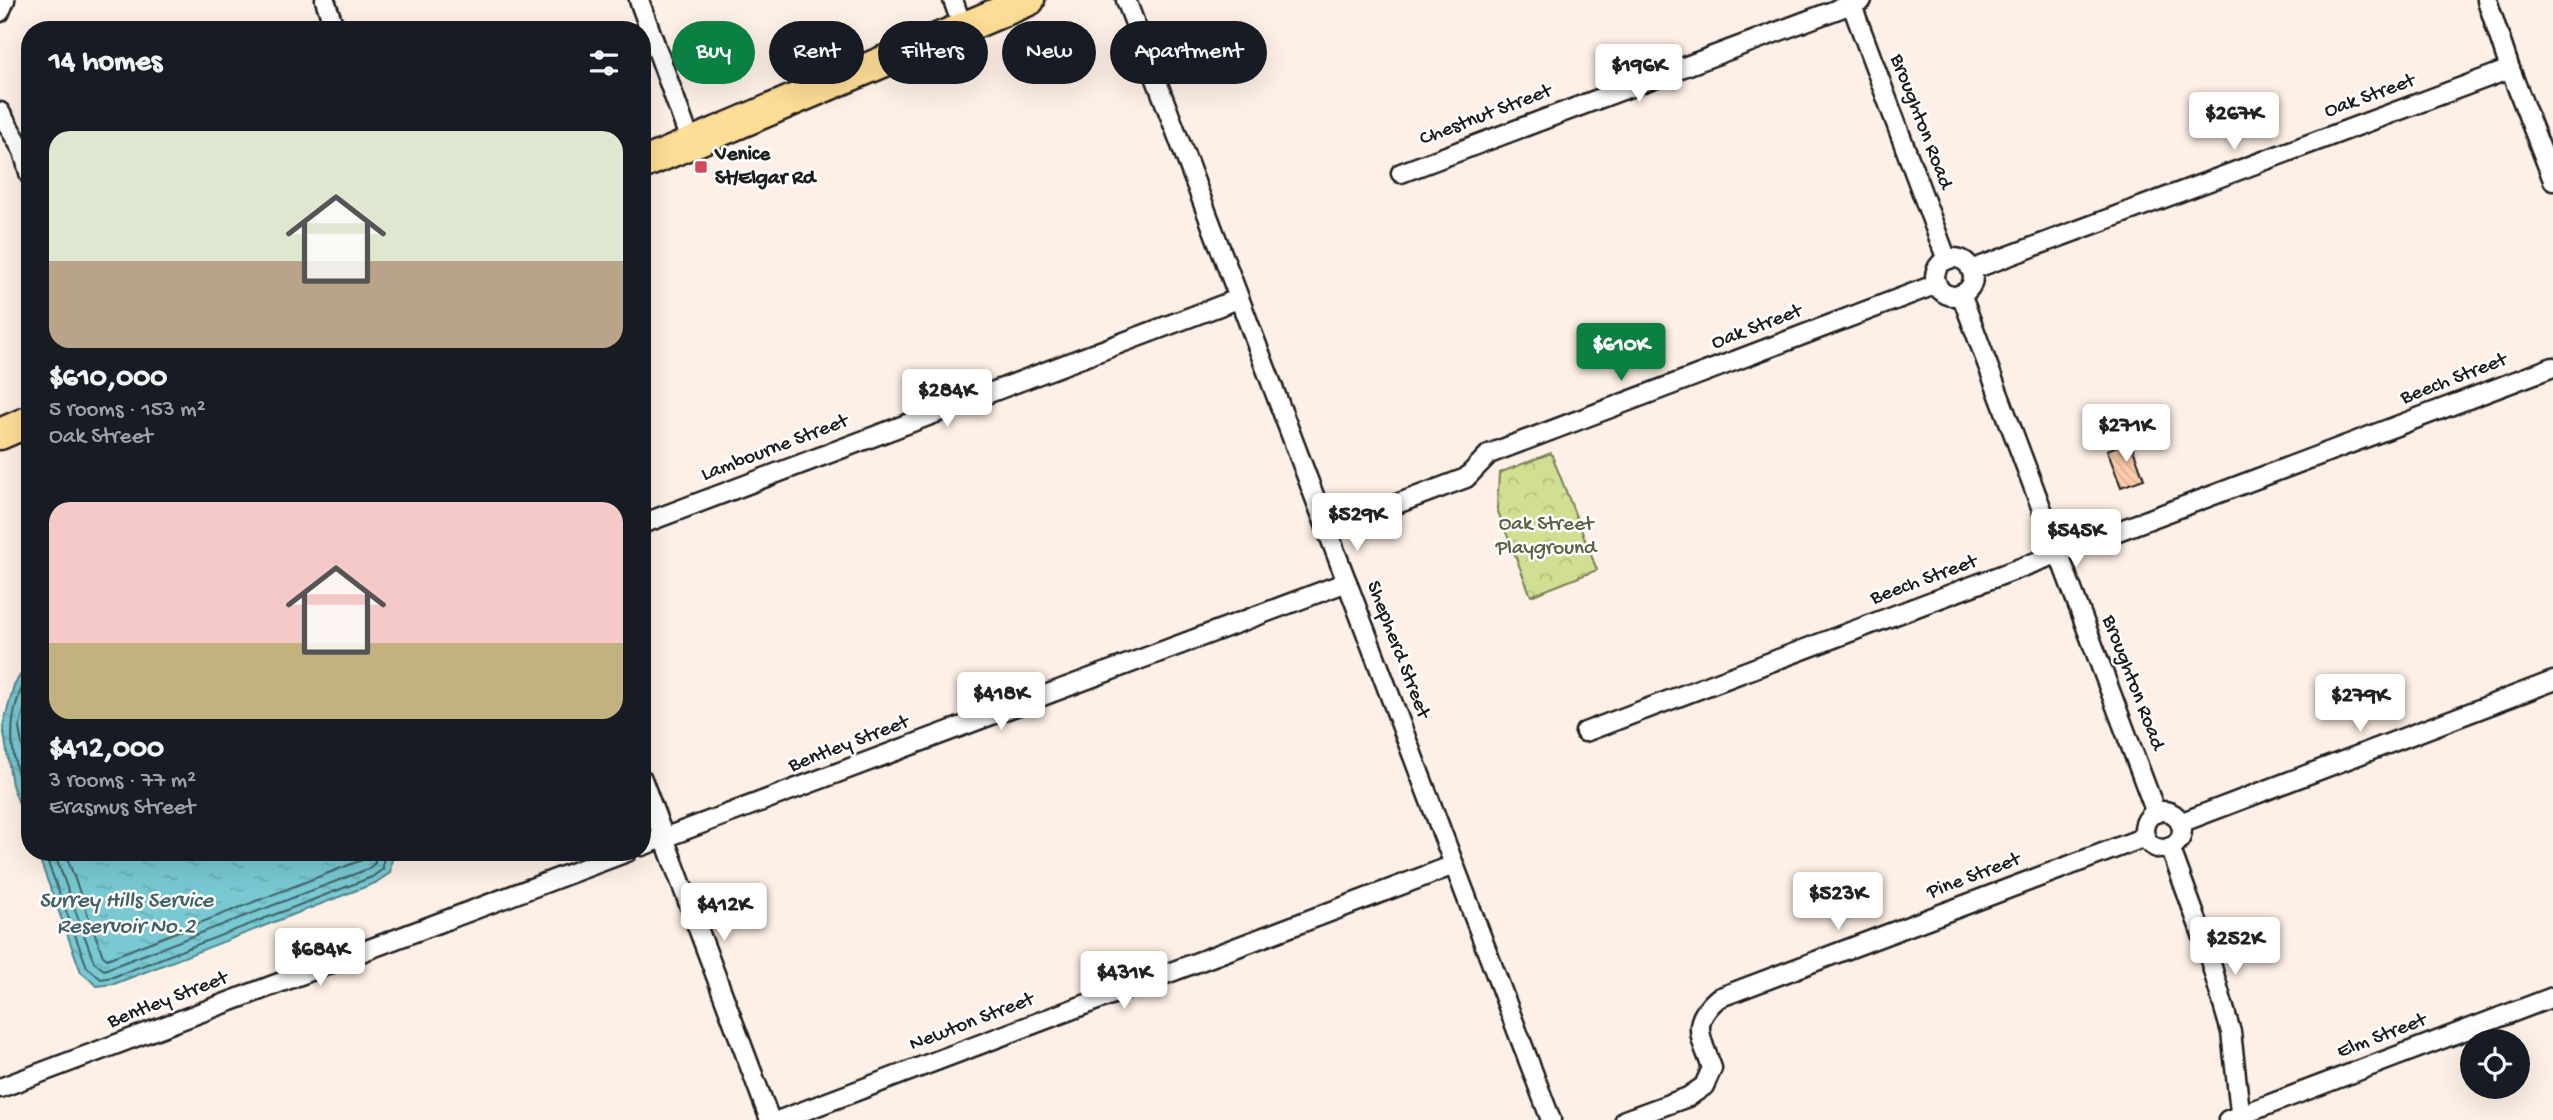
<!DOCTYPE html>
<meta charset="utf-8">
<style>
body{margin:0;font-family:"Gochi Hand",sans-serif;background:#242831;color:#f1f3f6;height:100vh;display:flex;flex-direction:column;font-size:26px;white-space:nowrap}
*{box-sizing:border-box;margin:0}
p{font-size:23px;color:#9ea1a6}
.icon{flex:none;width:38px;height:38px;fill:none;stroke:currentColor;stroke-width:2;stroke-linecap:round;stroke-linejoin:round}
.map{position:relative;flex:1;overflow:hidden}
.details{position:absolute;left:21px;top:21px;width:630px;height:840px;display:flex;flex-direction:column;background:#171b24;border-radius:28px;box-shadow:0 7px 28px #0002}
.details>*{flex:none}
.guide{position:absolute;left:672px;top:21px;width:665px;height:63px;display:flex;gap:14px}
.buttons{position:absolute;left:2460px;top:1029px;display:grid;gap:14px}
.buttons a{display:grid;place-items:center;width:70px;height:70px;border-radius:50%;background:#171b24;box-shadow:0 7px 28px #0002;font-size:35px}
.price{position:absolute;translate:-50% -60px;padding:0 16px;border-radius:7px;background:#fff;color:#222;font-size:23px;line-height:46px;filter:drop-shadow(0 2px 4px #0008)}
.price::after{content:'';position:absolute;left:50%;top:42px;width:21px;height:16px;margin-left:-10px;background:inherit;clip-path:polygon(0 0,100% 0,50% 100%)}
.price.selected{background:#0b8043;color:#fff}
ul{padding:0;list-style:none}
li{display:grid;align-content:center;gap:14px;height:371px;padding:0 28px}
li span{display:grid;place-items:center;height:217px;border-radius:21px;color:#555}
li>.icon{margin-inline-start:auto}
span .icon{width:126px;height:126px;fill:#fffc;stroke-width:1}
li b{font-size:30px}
h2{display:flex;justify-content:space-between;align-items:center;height:84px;padding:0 28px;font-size:30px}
.tag{padding:0 24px;border-radius:32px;background:#171b24;box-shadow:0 7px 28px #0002;font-size:24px;line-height:63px}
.tag.selected{background:#0b8043;color:#fff}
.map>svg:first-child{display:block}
.forest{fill:url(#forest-crowns);stroke:#767e57;stroke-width:2}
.water{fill:url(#water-ripples);stroke:#538489;stroke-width:2}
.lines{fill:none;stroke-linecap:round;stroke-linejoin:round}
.shore{stroke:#416165;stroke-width:2}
.building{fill:url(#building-back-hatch);stroke:#1c1c1c;stroke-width:2}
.street-casing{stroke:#1c1c1c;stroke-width:23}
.primary-casing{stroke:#1c1c1c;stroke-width:35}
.street{stroke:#fff;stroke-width:18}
.primary{stroke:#fedd96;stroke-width:30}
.poi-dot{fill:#d1495b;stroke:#fff;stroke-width:2.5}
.labels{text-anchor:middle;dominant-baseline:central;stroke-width:5;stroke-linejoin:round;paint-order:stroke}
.street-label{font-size:21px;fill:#1c1c1c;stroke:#fff}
.poi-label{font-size:21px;font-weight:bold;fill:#1c1c1c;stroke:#fff;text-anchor:start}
.park-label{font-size:21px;fill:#5b6045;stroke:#fff}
.water-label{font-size:23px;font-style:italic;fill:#416165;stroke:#fff}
</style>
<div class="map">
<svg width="2553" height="1120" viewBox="0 0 2553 1120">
<defs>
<pattern id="forest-crowns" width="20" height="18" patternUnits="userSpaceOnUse" patternTransform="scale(1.75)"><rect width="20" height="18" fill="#d1df92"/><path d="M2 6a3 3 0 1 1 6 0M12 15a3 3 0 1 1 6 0" fill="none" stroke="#b3bf7d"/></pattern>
<pattern id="water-ripples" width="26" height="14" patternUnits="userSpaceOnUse" patternTransform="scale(1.75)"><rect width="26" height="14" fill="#78c9d2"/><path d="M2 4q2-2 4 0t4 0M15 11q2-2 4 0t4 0" fill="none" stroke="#67acb4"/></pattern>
<pattern id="building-back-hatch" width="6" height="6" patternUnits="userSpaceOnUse" patternTransform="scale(1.75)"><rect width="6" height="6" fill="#fcccab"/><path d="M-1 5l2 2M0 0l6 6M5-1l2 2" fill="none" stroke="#d7af93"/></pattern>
</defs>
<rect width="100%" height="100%" fill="#fef0e6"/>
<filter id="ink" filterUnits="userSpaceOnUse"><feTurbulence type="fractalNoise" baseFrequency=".0143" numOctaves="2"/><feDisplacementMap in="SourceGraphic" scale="14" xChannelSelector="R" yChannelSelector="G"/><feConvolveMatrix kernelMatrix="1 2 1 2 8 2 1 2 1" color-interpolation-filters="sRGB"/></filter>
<g filter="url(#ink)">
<polygon class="forest" points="1551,453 1597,570 1531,596 1497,509 1499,473"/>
<g class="water">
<polygon points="30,660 30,833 12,785 3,726 14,685"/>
<polygon points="37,852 390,852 392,858 390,873 375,883 114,984 97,986 81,972"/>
</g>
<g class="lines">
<g class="shore">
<path d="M30,673C1,719 12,765 30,813"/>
<polyline points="30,689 19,728 30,788"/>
<polyline points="44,852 87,967 101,979 113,977 372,877 383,869 383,852"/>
<polyline points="54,852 94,962 104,970 368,869 375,863 375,852"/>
<polyline points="65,852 103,956 107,959 362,860 364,852"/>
</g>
</g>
<polygon class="building" points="2130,441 2144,479 2121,487 2107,450"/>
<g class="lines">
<g class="street-casing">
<g id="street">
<polyline points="325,0 335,30"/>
<polyline points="639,0 691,143"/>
<polyline points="953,0 963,28"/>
<polyline points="1126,0 1551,1120"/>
<polyline points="1850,0 1947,260"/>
<polyline points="2487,0 2510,69 2553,180"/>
<polyline points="0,12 5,0"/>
<polyline points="0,112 23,151 30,176"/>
<polyline points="1401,173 1862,0"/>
<circle cx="1954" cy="277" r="19"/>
<polyline points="1971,270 2510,69"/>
<polyline points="1961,294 2156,813"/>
<polyline points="642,524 1238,299"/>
<polyline points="1327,530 1466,478 1489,454 1937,284"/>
<polyline points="1585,732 2553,367"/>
<polyline points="642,779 770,1120"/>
<circle cx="2163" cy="830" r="19"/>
<polyline points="2180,823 2553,681"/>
<polyline points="642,846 1347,582"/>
<polyline points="2170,847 2205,943 2231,1032 2241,1120"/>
<polyline points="0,1088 627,852"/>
<polyline points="780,1120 1454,865"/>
<path d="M1625,1120L1688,1097L1704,1086L1712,1068C1701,1037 1689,1023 1718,998L2145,837"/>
<polyline points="2228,1120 2553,997"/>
</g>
</g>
<g class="primary-casing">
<g id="primary">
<polyline points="642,164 1029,0"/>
<polyline points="0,434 30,421"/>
</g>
</g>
<use href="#street" class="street"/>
<use href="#primary" class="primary"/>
</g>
</g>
<rect class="poi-dot" x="694" y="160" width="14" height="14" rx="3.5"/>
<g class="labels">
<g class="street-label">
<text transform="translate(2370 97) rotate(-20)">Oak Street</text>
<text transform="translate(1486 116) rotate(-21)">Chestnut Street</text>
<text transform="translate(1920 122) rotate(69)">Broughton Road</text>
<text transform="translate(1757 328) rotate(-21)">Oak Street</text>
<text transform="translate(2454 380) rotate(-21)">Beech Street</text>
<text transform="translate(775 449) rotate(-21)">Lambourne Street</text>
<text transform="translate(1924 581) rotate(-20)">Beech Street</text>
<text transform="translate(1397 650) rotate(69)">Shepherd Street</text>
<text transform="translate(2132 683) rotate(69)">Broughton Road</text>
<text transform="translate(849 745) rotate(-21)">Bentley Street</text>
<text transform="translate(1974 877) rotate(-21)">Pine Street</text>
<text transform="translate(168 1001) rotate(-21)">Bentley Street</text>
<text transform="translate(972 1023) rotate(-21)">Newton Street</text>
<text transform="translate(2382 1037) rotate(-21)">Elm Street</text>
</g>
<g class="poi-label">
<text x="715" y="155">Venice<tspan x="715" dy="24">St/Elgar Rd</tspan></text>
</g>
<g class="park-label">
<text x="1546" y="525">Oak Street<tspan x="1546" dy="24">Playground</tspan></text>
</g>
<g class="water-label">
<text x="126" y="901">Surrey Hills Service<tspan x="126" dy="26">Reservoir No.2</tspan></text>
</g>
</g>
</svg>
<div class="buttons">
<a><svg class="icon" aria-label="locate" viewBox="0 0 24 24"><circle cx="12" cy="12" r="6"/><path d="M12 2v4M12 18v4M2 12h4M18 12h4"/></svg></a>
</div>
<b class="price" style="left:1639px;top:104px">$196K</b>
<b class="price" style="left:2234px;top:152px">$267K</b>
<b class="price selected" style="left:1621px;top:383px">$610K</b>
<b class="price" style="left:947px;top:429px">$284K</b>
<b class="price" style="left:2126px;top:464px">$271K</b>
<b class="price" style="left:1357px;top:553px">$529K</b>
<b class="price" style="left:2076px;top:569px">$545K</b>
<b class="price" style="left:1001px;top:732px">$418K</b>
<b class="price" style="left:2360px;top:734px">$279K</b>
<b class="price" style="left:1838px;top:932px">$523K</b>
<b class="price" style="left:724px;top:943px">$412K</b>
<b class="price" style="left:2235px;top:977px">$252K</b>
<b class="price" style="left:320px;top:988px">$684K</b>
<b class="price" style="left:1124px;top:1011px">$431K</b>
<div class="guide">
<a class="tag selected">Buy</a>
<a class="tag">Rent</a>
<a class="tag">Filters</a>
<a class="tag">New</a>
<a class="tag">Apartment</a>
</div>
<section class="details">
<h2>14 homes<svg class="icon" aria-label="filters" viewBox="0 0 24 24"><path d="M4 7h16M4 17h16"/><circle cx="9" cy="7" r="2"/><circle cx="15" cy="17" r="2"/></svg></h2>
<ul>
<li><span style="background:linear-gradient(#dfe7d0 60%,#b9a48a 0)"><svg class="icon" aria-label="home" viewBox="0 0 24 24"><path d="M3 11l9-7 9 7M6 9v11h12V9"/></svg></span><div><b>$610,000</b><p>5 rooms · 153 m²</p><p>Oak Street</p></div></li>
<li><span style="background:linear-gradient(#f6c9c9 65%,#c2b280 0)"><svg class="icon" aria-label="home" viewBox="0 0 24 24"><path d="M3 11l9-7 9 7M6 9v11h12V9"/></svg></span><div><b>$412,000</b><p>3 rooms · 77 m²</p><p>Erasmus Street</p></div></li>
</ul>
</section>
</div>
